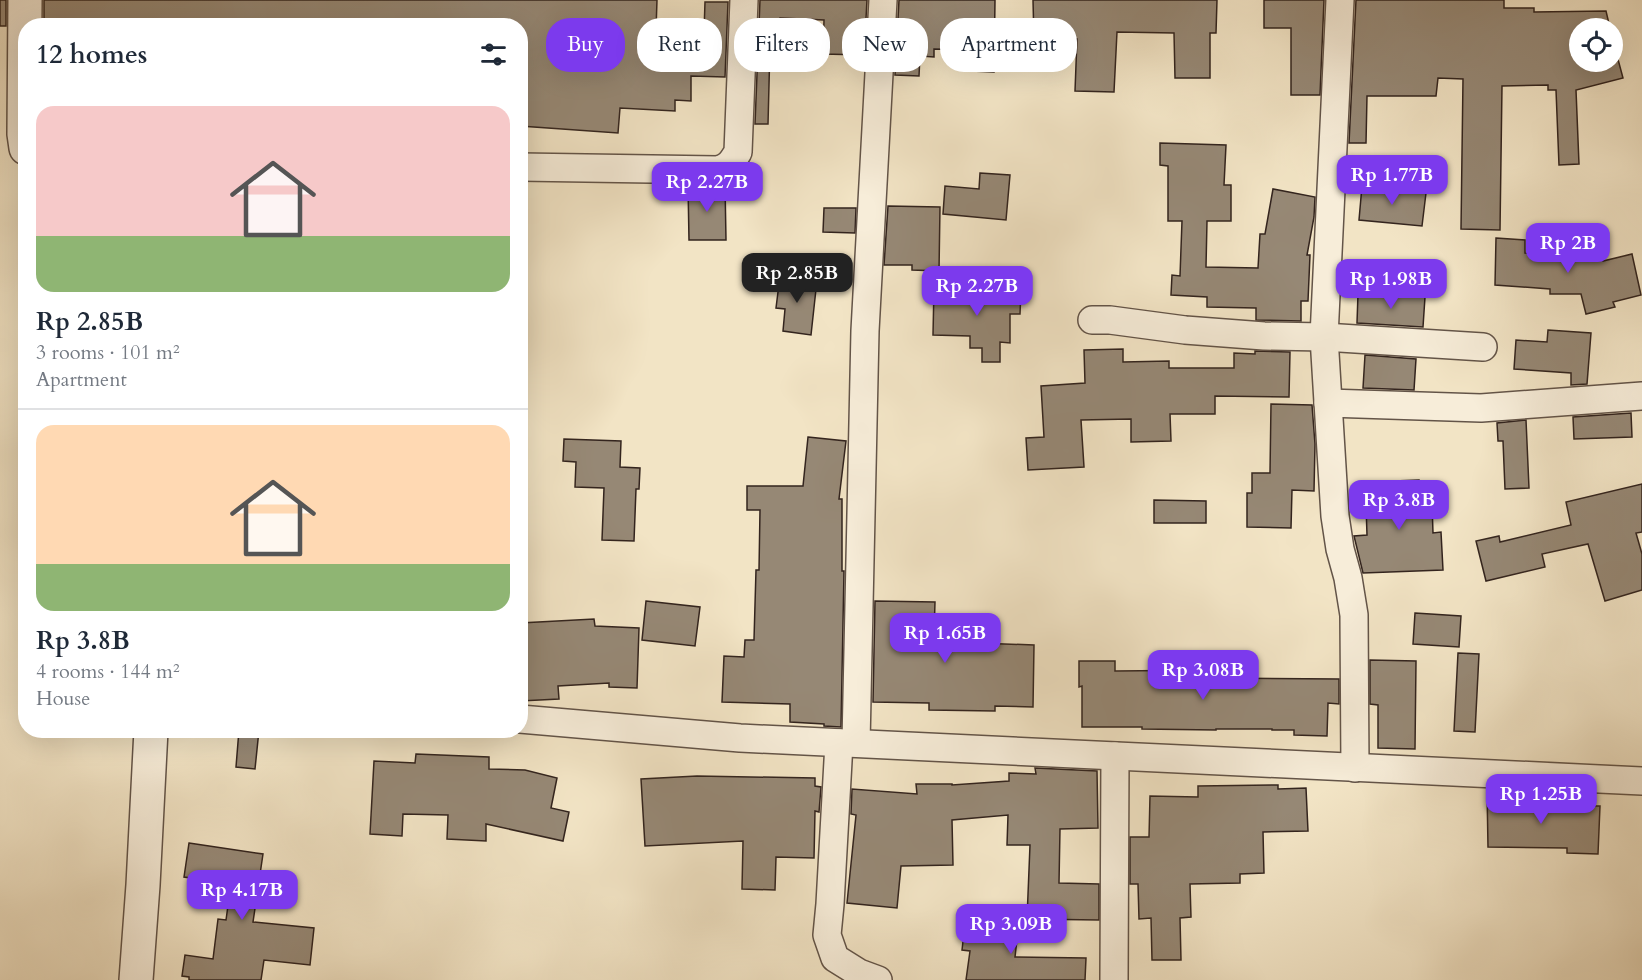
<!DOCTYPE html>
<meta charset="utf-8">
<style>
body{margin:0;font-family:Cardo,serif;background:#f2f2f3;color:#1f2937;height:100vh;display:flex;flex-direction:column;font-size:22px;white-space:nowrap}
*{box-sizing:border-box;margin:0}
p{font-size:20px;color:#747a83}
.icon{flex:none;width:33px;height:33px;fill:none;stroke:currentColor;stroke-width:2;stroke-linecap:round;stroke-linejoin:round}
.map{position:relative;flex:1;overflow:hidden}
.details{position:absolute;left:18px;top:18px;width:510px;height:720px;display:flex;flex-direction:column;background:#fff;border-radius:24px;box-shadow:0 6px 24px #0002}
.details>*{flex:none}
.guide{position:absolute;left:546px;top:18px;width:570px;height:54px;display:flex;gap:12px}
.fabs{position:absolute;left:1569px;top:18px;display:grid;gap:12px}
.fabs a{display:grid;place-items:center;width:54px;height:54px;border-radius:50%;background:#fff;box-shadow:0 6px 24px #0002;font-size:30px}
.price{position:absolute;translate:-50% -51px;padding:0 14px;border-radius:12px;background:#7c3aed;color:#fff;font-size:20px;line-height:39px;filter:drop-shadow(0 2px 3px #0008)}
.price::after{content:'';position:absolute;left:50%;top:36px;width:18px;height:14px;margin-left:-9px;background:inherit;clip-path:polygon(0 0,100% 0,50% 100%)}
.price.selected{background:#222;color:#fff}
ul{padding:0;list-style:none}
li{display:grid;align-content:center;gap:12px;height:318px;padding:0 18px}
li+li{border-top:2px solid #e0e1e3}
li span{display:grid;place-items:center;height:186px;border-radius:18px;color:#555}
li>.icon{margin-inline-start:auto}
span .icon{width:108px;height:108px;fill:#fffc;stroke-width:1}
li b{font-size:26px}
h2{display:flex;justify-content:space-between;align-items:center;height:72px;padding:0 18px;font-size:26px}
.pill{padding:0 21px;border-radius:24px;background:#fff;box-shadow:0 6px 24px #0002;font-size:21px;line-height:54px}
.pill.selected{background:#7c3aed;color:#fff}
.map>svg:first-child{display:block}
.building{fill:#968875;stroke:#33241e;stroke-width:1.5}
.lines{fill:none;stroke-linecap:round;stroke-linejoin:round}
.minor-casing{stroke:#635448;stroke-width:30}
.tertiary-casing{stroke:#635448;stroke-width:36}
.minor{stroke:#f7edd9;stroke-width:27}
.tertiary{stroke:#f7edd9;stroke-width:33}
</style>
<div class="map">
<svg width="1642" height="980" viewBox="0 0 1642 980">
<rect width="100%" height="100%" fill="#f2e4c5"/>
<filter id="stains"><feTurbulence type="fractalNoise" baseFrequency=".00333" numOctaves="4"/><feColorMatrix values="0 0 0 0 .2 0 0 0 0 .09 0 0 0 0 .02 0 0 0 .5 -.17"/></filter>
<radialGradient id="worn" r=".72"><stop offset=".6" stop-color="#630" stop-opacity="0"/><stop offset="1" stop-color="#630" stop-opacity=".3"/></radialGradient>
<g class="building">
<rect x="0" y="0" width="6" height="26"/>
<polygon points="44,0 657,0 656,30 704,32 705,2 728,2 725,77 691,76 691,101 675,100 675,111 620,108 618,133 520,126 520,104 525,48 520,47 520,26 44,26"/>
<polygon points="760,0 867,0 864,55 823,54 824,20 780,18 779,46 770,46 768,124 755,124"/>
<polygon points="899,0 995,0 994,72 971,71 972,50 934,49 934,57 920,56 919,76 895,75"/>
<polygon points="1033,0 1217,0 1216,33 1210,33 1210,78 1175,78 1174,33 1117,32 1114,92 1075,91 1077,39 1034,40"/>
<polygon points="1264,0 1324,0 1320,95 1291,95 1291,28 1264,28"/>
<polygon points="1356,0 1504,0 1504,8 1534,8 1534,12 1606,11 1610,28 1580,28 1580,62 1612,62 1612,37 1623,78 1576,90 1579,164 1559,165 1556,90 1548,90 1548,85 1502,86 1500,230 1461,229 1463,79 1438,78 1436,96 1367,96 1366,143 1349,143"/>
<polygon points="1160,143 1226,145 1224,185 1231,185 1231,221 1207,221 1206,267 1258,268 1260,234 1265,234 1273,189 1315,197 1314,217 1307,255 1310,255 1308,301 1301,301 1301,321 1256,320 1256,308 1207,307 1207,297 1171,295 1172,275 1180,276 1182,221 1168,221 1168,166 1160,165"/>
<polygon points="980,173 1010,175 1006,220 943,214 945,186 979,189"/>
<polygon points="725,184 726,240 689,240 688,185 717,186"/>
<polygon points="1362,186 1426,193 1422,226 1359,220"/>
<polygon points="888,206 940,207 939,271 912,270 912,265 884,265"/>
<polygon points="824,208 856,208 855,233 823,232"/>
<polygon points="1496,238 1525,240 1525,253 1570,257 1600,249 1603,261 1632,254 1641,295 1613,302 1615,307 1586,314 1581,294 1550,294 1550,289 1495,285"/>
<polygon points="780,276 817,280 811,335 783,331 785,309 776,308"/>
<polygon points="934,288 1021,290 1020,314 1010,314 1010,343 1000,342 1000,362 982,362 982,348 970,348 970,336 933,335"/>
<polygon points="1358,294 1425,297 1423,327 1357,323"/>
<polygon points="1548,330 1591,333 1587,384 1571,385 1571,373 1514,369 1516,340 1547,342"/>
<polygon points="1123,349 1123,362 1169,361 1169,368 1234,368 1234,353 1255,354 1255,351 1290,352 1289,397 1215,396 1215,414 1170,414 1171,441 1131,442 1131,419 1081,420 1084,467 1028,470 1026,438 1044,437 1041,386 1085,383 1084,350"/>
<polygon points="1365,355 1416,359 1414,390 1363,388"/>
<polygon points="1271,404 1312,405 1315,444 1314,491 1292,490 1291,528 1247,527 1247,493 1252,493 1252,473 1270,473"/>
<polygon points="1631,413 1632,437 1574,439 1573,417"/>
<polygon points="1526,420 1529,488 1505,489 1503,441 1498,441 1497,423"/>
<polygon points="808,437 846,441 839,499 842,499 842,571 844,571 841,727 824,726 824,724 790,722 790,704 722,702 724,656 744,657 745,640 754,640 756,570 759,570 760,510 747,510 747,486 803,486"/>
<polygon points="564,439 621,441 620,467 640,468 639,489 636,489 634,541 602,540 604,488 575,487 576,462 563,461"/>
<polygon points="1419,480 1420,504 1432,503 1433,533 1441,532 1443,570 1363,573 1354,536 1367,535 1366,505 1369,505 1368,482"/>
<polygon points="1642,484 1642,532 1636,533 1642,554 1642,590 1605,601 1588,544 1542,554 1545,567 1486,581 1476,541 1499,536 1500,542 1571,525 1566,502"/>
<polygon points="1154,500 1206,501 1206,523 1154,523"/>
<polygon points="646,601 700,607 695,646 642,640"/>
<polygon points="875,601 935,602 934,635 977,636 977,643 1034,645 1033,707 995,706 995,711 929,710 929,703 873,702"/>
<polygon points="1415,613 1461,616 1459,647 1413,644"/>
<polygon points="594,619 595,626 639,628 637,688 609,687 609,683 558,686 559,699 520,701 520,623"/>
<polygon points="1458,653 1479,654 1475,732 1454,731"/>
<polygon points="1370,660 1416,661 1415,749 1378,748 1378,705 1370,704"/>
<polygon points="1079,661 1115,661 1115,671 1216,670 1216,678 1339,679 1339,704 1328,703 1327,736 1294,735 1294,730 1272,730 1272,729 1216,729 1216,730 1142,729 1142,727 1082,727 1082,686 1079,687"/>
<polygon points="239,730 259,730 255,769 236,767"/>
<polygon points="416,754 489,757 489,769 525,770 557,778 551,808 569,812 563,841 486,824 486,841 447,839 448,815 403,814 402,836 370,834 374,761 415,763"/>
<polygon points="1035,768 1097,771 1098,828 1060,829 1059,883 1099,884 1099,920 1027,919 1030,845 1007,845 1008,815 952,820 953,865 901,866 897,908 847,903 856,815 851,814 852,789 917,794 916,784 952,784 952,785 1009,781 1009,773 1036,774"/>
<polygon points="697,776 815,778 815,786 821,787 819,812 815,811 814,858 776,857 775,890 742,889 743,841 645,846 641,779"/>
<polygon points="1278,785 1278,789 1306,788 1308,831 1263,832 1264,873 1240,874 1240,883 1190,884 1191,917 1180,918 1181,960 1152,960 1151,918 1139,919 1138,884 1130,884 1130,837 1149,837 1150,796 1198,797 1198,786"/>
<polygon points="1487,789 1519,791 1519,810 1568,811 1568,806 1600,806 1598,854 1567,853 1567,848 1488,847"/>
<polygon points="189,843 263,854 253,922 314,928 310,965 264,960 261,980 189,980 189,977 182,976 185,955 213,959 218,919 226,920 231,884 184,877"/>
<polygon points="966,916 1019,922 1015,957 1086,958 1085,980 966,980 970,951 962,950"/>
</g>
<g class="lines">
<g class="minor-casing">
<g id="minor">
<polyline points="1340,0 1324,337 1335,516 1340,549 1348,578 1354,615 1355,768"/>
<path d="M520,167L717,170C728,168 732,162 738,152L744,0"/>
<polyline points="1092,320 1110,320 1185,330 1264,336 1324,337 1483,347"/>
<polyline points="1328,403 1481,408 1642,396"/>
<polyline points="520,719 740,738 1642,781"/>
<polyline points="839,743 830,904 827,935 835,958 859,973 878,980"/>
<polyline points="856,743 865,331 883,0"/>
<polyline points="1114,980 1115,756"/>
</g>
</g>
<g class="tertiary-casing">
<g id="tertiary">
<polyline points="25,0 24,134 26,148"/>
<polyline points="136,980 143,885 151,730"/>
</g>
</g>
<use href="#minor" class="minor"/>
<use href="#tertiary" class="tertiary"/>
</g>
<rect width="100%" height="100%" filter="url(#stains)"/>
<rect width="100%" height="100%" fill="url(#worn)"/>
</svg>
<div class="fabs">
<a><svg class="icon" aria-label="locate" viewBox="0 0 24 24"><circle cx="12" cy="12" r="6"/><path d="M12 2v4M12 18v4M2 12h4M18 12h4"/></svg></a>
</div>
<b class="price" style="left:1392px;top:206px">Rp 1.77B</b>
<b class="price" style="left:707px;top:213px">Rp 2.27B</b>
<b class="price" style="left:1568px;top:274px">Rp 2B</b>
<b class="price selected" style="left:797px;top:304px">Rp 2.85B</b>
<b class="price" style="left:1391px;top:310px">Rp 1.98B</b>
<b class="price" style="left:977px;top:317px">Rp 2.27B</b>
<b class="price" style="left:1399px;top:531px">Rp 3.8B</b>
<b class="price" style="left:945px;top:664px">Rp 1.65B</b>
<b class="price" style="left:1203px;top:701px">Rp 3.08B</b>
<b class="price" style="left:1541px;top:825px">Rp 1.25B</b>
<b class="price" style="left:242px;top:921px">Rp 4.17B</b>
<b class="price" style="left:1011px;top:955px">Rp 3.09B</b>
<div class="guide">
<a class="pill selected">Buy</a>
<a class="pill">Rent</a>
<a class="pill">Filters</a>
<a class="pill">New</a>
<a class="pill">Apartment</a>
</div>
<section class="details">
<h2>12 homes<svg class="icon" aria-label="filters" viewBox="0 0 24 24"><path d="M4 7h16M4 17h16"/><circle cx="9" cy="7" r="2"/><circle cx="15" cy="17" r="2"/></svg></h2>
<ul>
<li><span style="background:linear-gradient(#f6c9c9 70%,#8fb573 0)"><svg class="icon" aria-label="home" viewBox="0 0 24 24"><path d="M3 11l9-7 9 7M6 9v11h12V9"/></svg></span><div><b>Rp 2.85B</b><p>3 rooms · 101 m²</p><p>Apartment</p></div></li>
<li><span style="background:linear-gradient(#ffd9b3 75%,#8fb573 0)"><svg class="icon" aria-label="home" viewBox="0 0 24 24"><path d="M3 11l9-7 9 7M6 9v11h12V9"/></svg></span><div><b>Rp 3.8B</b><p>4 rooms · 144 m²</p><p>House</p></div></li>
</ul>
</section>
</div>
